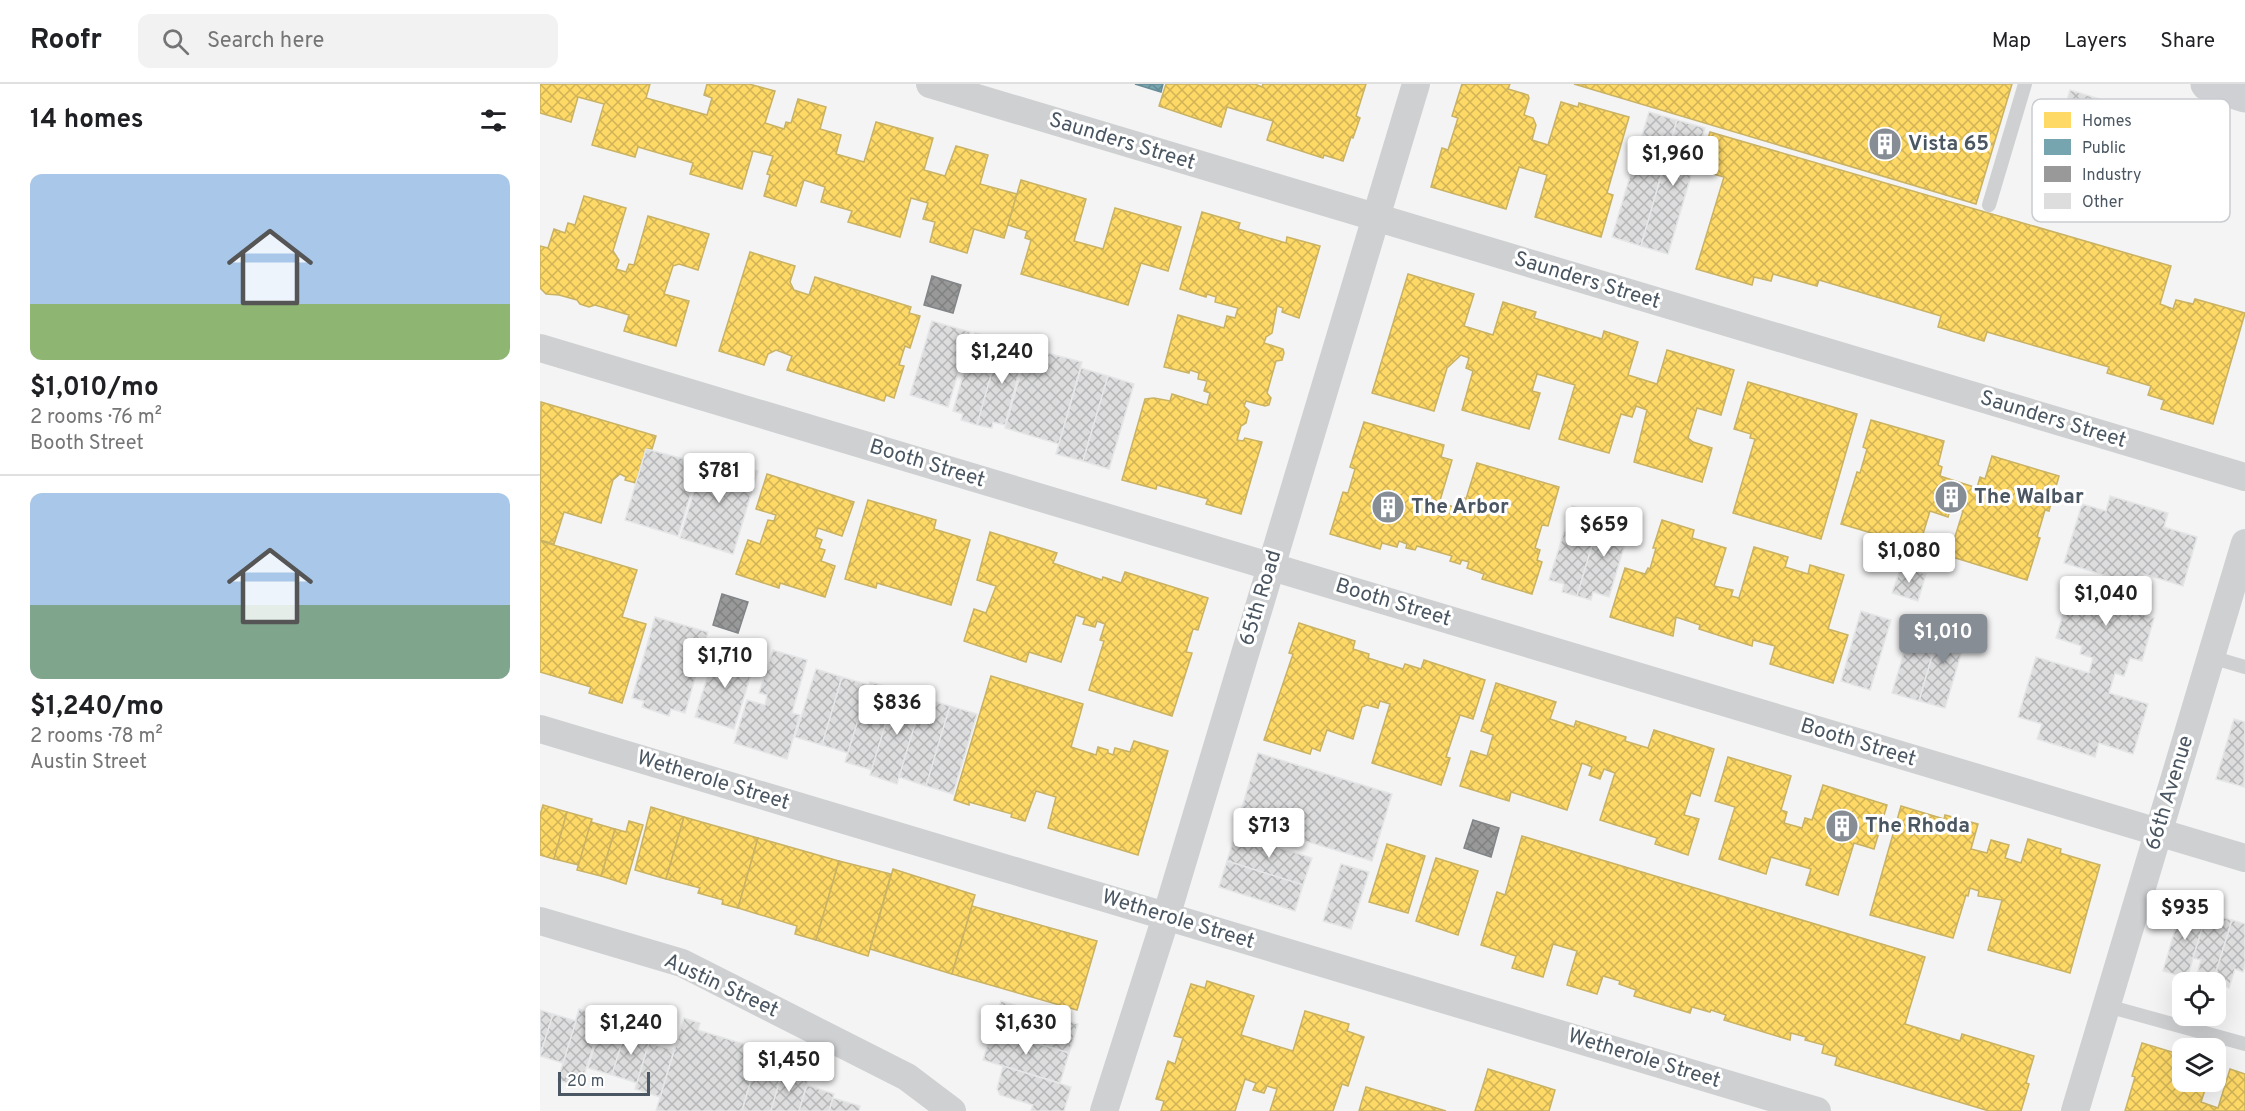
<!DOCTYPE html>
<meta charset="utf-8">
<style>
body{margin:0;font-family:Overpass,sans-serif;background:#f2f2f2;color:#202124;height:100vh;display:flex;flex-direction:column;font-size:22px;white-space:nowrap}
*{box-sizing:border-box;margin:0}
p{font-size:20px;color:#757577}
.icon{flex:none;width:33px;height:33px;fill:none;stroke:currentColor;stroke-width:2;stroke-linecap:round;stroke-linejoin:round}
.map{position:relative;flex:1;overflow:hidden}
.drawer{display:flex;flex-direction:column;background:#fff;width:540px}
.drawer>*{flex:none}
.buttons{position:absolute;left:1632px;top:888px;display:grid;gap:12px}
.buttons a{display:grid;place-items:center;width:54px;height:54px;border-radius:12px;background:#fff;box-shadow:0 6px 24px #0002;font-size:30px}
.scale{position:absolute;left:18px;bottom:15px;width:92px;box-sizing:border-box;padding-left:6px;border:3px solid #4a5661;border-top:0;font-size:16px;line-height:21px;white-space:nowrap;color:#4a5661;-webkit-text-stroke:4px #fff;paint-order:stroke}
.price{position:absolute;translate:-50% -51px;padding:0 14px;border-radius:6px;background:#fff;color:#222;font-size:20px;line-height:39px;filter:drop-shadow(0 2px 3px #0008)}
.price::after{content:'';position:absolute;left:50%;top:36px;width:18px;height:14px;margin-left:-9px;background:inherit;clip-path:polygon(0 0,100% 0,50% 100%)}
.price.current{background:#868d94;color:#fff}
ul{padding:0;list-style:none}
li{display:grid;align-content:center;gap:12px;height:318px;padding:0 30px}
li+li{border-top:2px solid #e0e0e0}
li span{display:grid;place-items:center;height:186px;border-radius:12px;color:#555}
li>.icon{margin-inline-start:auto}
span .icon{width:108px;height:108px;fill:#fffc;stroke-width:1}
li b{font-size:26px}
h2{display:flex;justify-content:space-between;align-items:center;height:72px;padding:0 30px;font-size:26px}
header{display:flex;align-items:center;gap:36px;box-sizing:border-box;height:84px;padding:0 30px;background:#fff;border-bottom:2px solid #e0e0e0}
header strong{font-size:28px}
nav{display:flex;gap:33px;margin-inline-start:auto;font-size:21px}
.search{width:420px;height:54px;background:#f2f2f2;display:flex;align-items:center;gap:15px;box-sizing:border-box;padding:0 21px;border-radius:12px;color:#757577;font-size:22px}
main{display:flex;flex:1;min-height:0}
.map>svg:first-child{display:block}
.homes{fill:url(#homes-cross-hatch);stroke:#c9b264;stroke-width:1.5}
.public{fill:url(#public-cross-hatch);stroke:#698d98;stroke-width:1.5}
.industry{fill:url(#industry-cross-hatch);stroke:#818588;stroke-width:1.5}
.building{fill:url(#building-cross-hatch);stroke:#e5e6e7;stroke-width:1.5}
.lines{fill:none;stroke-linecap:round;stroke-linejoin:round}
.lane{stroke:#ced0d2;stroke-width:14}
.street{stroke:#ced0d2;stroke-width:28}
.secondary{stroke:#ced0d4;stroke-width:33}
.labels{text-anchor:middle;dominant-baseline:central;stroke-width:6;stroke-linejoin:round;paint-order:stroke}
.street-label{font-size:21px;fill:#4a5661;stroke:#fff}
.poi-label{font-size:21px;font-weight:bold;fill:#4a5661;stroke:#fff;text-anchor:start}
.key{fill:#fff;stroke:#c9ccd0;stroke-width:1.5}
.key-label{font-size:16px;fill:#4a5661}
</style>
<header>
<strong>Roofr</strong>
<div class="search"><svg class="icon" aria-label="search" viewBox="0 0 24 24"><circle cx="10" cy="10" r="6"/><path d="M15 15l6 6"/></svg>Search here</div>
<nav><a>Map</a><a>Layers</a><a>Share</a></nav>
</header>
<main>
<section class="drawer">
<h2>14 homes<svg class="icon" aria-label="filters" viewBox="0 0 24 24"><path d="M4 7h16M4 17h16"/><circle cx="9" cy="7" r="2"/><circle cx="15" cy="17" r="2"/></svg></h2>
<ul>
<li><span style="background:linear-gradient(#a9c7e8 70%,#8fb573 0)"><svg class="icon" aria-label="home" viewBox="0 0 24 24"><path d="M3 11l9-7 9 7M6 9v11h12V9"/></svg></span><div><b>$1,010/mo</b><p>2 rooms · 76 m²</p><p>Booth Street</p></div></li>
<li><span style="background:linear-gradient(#a9c7e8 60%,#7fa58c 0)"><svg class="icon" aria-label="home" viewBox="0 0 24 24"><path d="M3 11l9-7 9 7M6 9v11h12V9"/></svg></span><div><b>$1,240/mo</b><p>2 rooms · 78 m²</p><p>Austin Street</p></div></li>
</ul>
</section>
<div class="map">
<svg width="1705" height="1027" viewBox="0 0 1705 1027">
<defs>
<pattern id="homes-cross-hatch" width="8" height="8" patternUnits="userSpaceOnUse" patternTransform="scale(1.5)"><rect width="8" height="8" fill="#ffd966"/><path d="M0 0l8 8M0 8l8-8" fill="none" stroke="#d0b357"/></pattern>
<pattern id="public-cross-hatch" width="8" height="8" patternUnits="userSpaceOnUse" patternTransform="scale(1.5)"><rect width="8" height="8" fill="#76a5af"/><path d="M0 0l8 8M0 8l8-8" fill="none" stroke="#638992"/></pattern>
<pattern id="industry-cross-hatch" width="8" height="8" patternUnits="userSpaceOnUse" patternTransform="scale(1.5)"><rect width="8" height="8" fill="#999"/><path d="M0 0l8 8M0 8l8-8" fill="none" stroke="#7f8080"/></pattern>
<pattern id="building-cross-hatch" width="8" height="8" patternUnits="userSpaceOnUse" patternTransform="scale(1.5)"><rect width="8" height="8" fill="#ddddde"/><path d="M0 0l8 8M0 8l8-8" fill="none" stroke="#b5b6b7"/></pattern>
</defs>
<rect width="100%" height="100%" fill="#f4f4f4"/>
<g class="homes">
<polygon points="0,0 110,0 106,14 167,31 172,14 164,11 167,0 209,0 235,7 225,39 244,45 246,38 251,39 258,15 286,23 280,45 301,51 296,70 324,78 336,38 393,54 384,86 405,92 416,62 448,71 440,100 477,110 464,154 434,145 427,169 390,158 395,138 383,135 388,119 371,114 360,153 308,138 312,127 281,118 285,103 264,96 256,122 224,112 230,91 227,90 233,72 213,67 202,105 150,90 153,79 98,63 95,73 52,61 64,20 38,13 31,38 0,29"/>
<polygon points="626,0 715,0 722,3 723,0 826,0 816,32 820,34 813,54 811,53 803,77 784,71 783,74 727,56 733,37 687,23 681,43 619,22"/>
<polygon points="922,0 970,0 968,5 988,11 989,14 984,31 993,34 996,41 992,56 1008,61 1021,18 1038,23 1039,19 1089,33 1067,109 1073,111 1061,153 995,133 1007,91 979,83 966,125 891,103 902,64 908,66 918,34 912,32"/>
<polygon points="1034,0 1472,0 1436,120"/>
<polygon points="1170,48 1631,182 1620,220 1633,225 1636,216 1653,220 1655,215 1705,229 1673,340 1621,325 1624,316 1608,311 1611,302 1567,289 1569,283 1447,248 1444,257 1398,243 1401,232 1279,196 1277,202 1233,190 1231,197 1214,193 1212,201 1156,185 1184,93 1159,86"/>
<polygon points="481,96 546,115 534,157 563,165 575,124 641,143 628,187 601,179 588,221 481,190 491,156 485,154 487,147 468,141"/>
<polygon points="44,112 86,124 73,167 79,176 76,185 86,188 89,180 94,181 108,132 169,150 158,186 139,180 133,182 124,210 149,217 136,262 84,247 89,231 55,221 49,223 40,220 37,216 19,211 6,210 0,204 0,162 8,164 14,145 25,149 28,139 35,141"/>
<polygon points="662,128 700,139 698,145 746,159 747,153 780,162 759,234 742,228 743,224 737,222 732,249 726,253 724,259 743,265 744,269 742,276 736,277 727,309 731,314 729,321 725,322 706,317 704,322 709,327 706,339 701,342 697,356 703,357 705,354 722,358 701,430 666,420 668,415 617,401 616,405 582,396 605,315 614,314 630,317 632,310 667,321 670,309 664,307 667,297 658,295 659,289 650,286 649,289 624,283 638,231 684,244 687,232 695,234 698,224 675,218 676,213 667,210 666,213 640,205"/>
<polygon points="210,168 255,182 250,198 254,206 269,211 275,193 371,223 369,229 380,232 370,264 365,262 359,281 364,282 354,314 346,311 344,317 247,286 252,272 236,266 228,270 224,281 179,267"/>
<polygon points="868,190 934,210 924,242 953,251 963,218 996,228 994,234 1062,255 1064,247 1098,258 1088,291 1117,300 1127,266 1194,286 1181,331 1157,324 1148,354 1153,358 1172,364 1162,398 1094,378 1107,326 1096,322 1092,333 1081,330 1069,369 1019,355 1035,301 997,290 992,307 1000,309 989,345 922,326 933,287 926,284 929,274 921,271 907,284 894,327 832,309"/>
<polygon points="1208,298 1317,330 1281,455 1193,429 1215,355 1210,354 1211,350 1194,345"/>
<polygon points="1,318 116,352 112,365 106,365 96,399 85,396 86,393 80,390 73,396 61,439 24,428 14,460 0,456"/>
<polygon points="1331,336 1404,357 1398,381 1402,383 1400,392 1437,404 1440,393 1445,395 1452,372 1519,392 1509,427 1505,426 1497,453 1500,454 1487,496 1409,472 1423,427 1411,423 1408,433 1390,427 1379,463 1301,440 1317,388 1320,389 1327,365 1323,363"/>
<polygon points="824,338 904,361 901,373 912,376 896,430 904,432 908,421 919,425 922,413 926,415 937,379 1019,403 1008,442 1002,441 995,464 1000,466 997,476 1002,478 992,510 942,495 944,490 927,484 929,478 922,476 920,480 910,477 912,472 877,462 875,466 866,464 867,460 859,457 857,463 842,459 840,465 790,450 803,408 808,409 815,385 810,383"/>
<polygon points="227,390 314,418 302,452 278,444 275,453 282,456 279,464 285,466 281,477 295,482 285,513 240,499 239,504 196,490 208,456 220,460 228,436 234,437 236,431 216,425"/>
<polygon points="328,416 396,436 394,445 430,456 411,521 337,499 336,504 305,495"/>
<polygon points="1122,436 1154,446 1152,454 1186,464 1174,502 1193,506 1191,512 1199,514 1214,463 1248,473 1245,483 1268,490 1270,481 1304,491 1288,545 1308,551 1293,599 1230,580 1235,562 1213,556 1212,562 1159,545 1160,541 1136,533 1133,552 1070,533 1085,484 1105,490 1108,484 1110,485 1116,464 1113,464"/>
<polygon points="450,448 517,469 513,479 562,496 563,493 581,499 585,488 668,514 658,546 653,545 646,568 652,569 632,632 549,606 564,557 560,556 565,540 557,537 555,543 543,540 545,534 536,531 521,578 489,568 486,578 424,557 434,525 446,529 456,502 437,496"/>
<polygon points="0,457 97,486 82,533 106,540 82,619 49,609 51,603 0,588"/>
<polygon points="759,539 815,557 813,565 829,570 828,574 863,585 865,580 881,585 884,576 945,596 933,635 920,631 906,673 910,674 901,701 832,679 850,620 840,617 838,624 827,621 822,623 813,655 787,646 780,667 772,664 770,670 724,656 753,570 749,569"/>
<polygon points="451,592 543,620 531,663 556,671 558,663 568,666 568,669 573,671 575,664 590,668 594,657 628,667 598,771 508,744 516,713 496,707 485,737 471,733 472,730 429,718 429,721 414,716"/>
<polygon points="956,599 1016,618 1010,635 1034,643 1036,637 1086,653 1085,657 1108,664 1114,646 1174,665 1160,712 1151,709 1144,731 1159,735 1148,771 1115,760 1117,754 1060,736 1075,689 1064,685 1060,695 1049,691 1052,683 1042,679 1027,726 971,708 969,717 920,702 931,667 947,672 953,651 941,647"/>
<polygon points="1188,673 1251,692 1241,726 1247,728 1244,739 1262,744 1265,734 1272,736 1283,701 1347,721 1334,765 1314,759 1298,811 1266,801 1271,785 1231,773 1226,790 1179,775 1195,723 1175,717"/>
<polygon points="3,721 27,728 14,775 0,771 0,731"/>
<polygon points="1361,722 1404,735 1405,731 1438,740 1431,765 1447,769 1451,756 1469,761 1465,774 1481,779 1488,755 1521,765 1520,769 1560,781 1530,889 1448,866 1462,816 1438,812 1439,807 1430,804 1428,812 1426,811 1413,854 1330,831"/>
<polygon points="111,723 144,733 126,795 95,786"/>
<polygon points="27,728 52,735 39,781 14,775"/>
<polygon points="144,733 218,754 198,824 182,820 183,816 158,809 160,804 126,795"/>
<polygon points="89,737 103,741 86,800 61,792 75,745 86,748"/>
<polygon points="51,738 75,745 61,792 37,786"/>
<polygon points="982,752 1385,873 1365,940 1420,957 1422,950 1494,972 1486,999 1489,1000 1481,1027 1449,1027 1295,981 1297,973 1282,969 1284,961 1265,956 1266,953 1251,949 1250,956 1184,936 1186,931 1171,926 1170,928 1152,923 1150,929 1094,912 1096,906 1079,900 1080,897 1063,892 1057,910 1027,901 1037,867 1013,860 1003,893 972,884 976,872 941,861 957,808 965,811"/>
<polygon points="218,754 299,777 276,856 255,850 257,842 198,824"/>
<polygon points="847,760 885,772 868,829 829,818"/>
<polygon points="896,774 938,787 918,851 876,837"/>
<polygon points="299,777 351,790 328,872 276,856"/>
<polygon points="353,785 435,811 412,890 330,865"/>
<polygon points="432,822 557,857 537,926 412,890"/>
<polygon points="667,897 714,912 701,951 753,967 765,927 809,940 807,947 824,953 808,1002 802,1000 793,1027 730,1027 737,1005 727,1002 724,1009 713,1006 716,999 705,995 695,1027 621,1027 624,1017 616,1015 628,977 635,980 643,954 634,952 651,900 665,904"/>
<polygon points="1602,959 1642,971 1642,998 1654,998 1654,999 1666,1003 1661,1018 1678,1024 1690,985 1705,990 1705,1027 1585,1027 1595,993 1592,992"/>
<polygon points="948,985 1015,1006 1009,1027 935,1027"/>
<polygon points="826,1003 906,1027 819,1027"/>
</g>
<polygon class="public" points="595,0 623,0 621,8"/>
<g class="industry">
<polygon points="392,192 421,201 413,229 384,221"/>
<polygon points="182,510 208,518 198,549 173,541"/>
<polygon points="933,736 959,744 951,773 924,764"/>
</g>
<g class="building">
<polygon points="1530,6 1629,36 1611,96 1579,87 1583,73 1516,53"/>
<polygon points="1109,28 1137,36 1101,162 1072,153"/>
<polygon points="1137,36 1165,44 1128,170 1101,162"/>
<polygon points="392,237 430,248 408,323 370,311"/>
<polygon points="435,249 461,256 437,341 421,336 423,330 413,327"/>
<polygon points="461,256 486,263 465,341 453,338 452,344 437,341"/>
<polygon points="488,264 542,278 519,360 465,344"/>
<polygon points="541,284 568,292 543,377 516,370"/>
<polygon points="568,292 594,300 569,385 543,377"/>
<polygon points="106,365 160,379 138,452 85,436"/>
<polygon points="165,371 218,387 193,470 140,454"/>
<polygon points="1570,412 1628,429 1624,443 1657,453 1643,502 1604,490 1598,510 1609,513 1604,531 1614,534 1602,577 1590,574 1584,592 1575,589 1569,609 1608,620 1593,670 1559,659 1555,673 1497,655 1502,640 1478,633 1496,573 1549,589 1553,574 1540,570 1542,562 1516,554 1530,507 1554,514 1558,502 1566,505 1570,493 1524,479 1542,420 1566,427"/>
<polygon points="1032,422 1061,431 1037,512 1022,508 1024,500 1009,496"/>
<polygon points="1061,431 1091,440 1069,513 1053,508 1051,516 1037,512"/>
<polygon points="1361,483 1386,490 1378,517 1352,509"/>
<polygon points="1321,527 1351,536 1330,606 1301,597"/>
<polygon points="1375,531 1402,538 1379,617 1352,609"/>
<polygon points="115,533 168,548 145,629 131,625 129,632 102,623 104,617 92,614"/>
<polygon points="1402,538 1428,546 1405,624 1379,617"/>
<polygon points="176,565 215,578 194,645 155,633"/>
<polygon points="233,566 267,576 252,629 260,631 247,675 194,659 207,616 225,621 227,611 219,609"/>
<polygon points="276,585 302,593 282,661 255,653"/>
<polygon points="302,593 329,601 308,669 282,661"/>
<polygon points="330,598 356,605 332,686 305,678"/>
<polygon points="356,605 383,614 357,700 330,691"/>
<polygon points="383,614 410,622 386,702 359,693"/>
<polygon points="410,622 437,630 413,710 386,702"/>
<polygon points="1694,635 1705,638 1704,703 1676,695"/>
<polygon points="718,669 852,710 832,777 698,737"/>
<polygon points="695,750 772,774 763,801 687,777"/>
<polygon points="687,777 763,801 755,827 679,803"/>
<polygon points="801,780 829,788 811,845 783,837"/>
<polygon points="1642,821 1667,829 1647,894 1623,887"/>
<polygon points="1667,829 1692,836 1673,898 1656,894 1661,876 1653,874"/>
<polygon points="1692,836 1705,840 1705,882 1703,888 1695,885 1689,904 1673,898"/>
<polygon points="461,917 538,940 529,969 452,946"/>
<polygon points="39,925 63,933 40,1003 18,996"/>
<polygon points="0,926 13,930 0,973"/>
<polygon points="13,930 36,937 23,979 0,972"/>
<polygon points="144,934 160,939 158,946 204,960 202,967 218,972 202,1027 116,1027"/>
<polygon points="62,938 86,945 72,991 48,984"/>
<polygon points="86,945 111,953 97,999 72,991"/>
<polygon points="452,946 529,969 520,999 443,976"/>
<polygon points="109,959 134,966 120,1013 95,1005"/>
<polygon points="217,976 244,984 231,1027 202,1027"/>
<polygon points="463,982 531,1003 524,1027 491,1027 493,1021 460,1011 457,1005"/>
<polygon points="242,988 268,996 259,1027 231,1027"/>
<polygon points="267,1001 294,1010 289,1027 259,1027"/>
<polygon points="293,1014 320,1022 319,1027 289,1027"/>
</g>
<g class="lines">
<g class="lane">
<polyline points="1449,121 1485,0"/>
<polyline points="1671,573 1705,583"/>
<polyline points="1567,922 1705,960"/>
</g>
<g class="street">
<polyline points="390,0 1705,393"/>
<polyline points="0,264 1705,774"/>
<polyline points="0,645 1277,1027"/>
<polyline points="0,837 142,879 367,993 412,1027"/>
<polyline points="564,1027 626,833 876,0"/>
<polyline points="1535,1027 1705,459"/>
</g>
<polyline class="secondary" points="1667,0 1705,12"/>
</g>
<defs>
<g id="building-disc" transform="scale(1.725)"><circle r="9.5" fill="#868d94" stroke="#fff"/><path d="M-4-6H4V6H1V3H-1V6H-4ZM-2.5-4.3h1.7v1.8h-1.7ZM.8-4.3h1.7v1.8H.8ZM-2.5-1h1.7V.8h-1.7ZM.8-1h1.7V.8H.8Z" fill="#fff"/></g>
</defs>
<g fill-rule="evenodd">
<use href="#building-disc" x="1345" y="60"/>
<use href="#building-disc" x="1411" y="413"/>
<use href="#building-disc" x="848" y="423"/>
<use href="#building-disc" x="1302" y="742"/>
</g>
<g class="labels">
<g class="street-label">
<text transform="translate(582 58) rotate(17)">Saunders Street</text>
<text transform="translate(1047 197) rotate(17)">Saunders Street</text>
<text transform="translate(1513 336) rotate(17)">Saunders Street</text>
<text transform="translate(387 380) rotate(17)">Booth Street</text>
<text transform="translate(721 514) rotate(-73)">65th Road</text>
<text transform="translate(853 519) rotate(17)">Booth Street</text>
<text transform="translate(1318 659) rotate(17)">Booth Street</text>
<text transform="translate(173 697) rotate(17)">Wetherole Street</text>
<text transform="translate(1630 709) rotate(-73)">66th Avenue</text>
<text transform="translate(638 836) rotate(17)">Wetherole Street</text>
<text transform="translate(181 902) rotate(25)">Austin Street</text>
<text transform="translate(1104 975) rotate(17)">Wetherole Street</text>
</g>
<g class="poi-label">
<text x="1368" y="60">Vista 65</text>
<text x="1434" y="413">The Walbar</text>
<text x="871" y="423">The Arbor</text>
<text x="1325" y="742">The Rhoda</text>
</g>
</g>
<rect x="1492" y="15" width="198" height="123" rx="9" class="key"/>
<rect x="1504" y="28" width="27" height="16" fill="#ffd966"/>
<rect x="1504" y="55" width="27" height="16" fill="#76a5af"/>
<rect x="1504" y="82" width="27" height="16" fill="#999"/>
<rect x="1504" y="109" width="27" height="16" fill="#ddddde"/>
<g class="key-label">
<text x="1542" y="42">Homes</text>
<text x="1542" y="69">Public</text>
<text x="1542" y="96">Industry</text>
<text x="1542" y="123">Other</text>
</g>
</svg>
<div class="buttons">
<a><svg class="icon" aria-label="locate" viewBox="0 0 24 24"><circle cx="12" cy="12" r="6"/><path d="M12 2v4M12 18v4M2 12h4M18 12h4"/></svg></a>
<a><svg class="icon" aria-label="layers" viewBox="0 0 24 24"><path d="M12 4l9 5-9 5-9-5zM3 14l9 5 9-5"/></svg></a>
</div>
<div class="scale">20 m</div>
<b class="price" style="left:1133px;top:103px">$1,960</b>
<b class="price" style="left:462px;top:301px">$1,240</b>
<b class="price" style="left:179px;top:420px">$781</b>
<b class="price" style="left:1064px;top:474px">$659</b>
<b class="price" style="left:1369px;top:500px">$1,080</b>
<b class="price" style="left:1566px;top:543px">$1,040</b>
<b class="price current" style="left:1403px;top:581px">$1,010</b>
<b class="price" style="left:185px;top:605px">$1,710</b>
<b class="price" style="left:357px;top:652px">$836</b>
<b class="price" style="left:729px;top:775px">$713</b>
<b class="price" style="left:1645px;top:857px">$935</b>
<b class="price" style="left:91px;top:972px">$1,240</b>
<b class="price" style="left:486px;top:972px">$1,630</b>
<b class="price" style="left:249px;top:1009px">$1,450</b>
</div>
</main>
